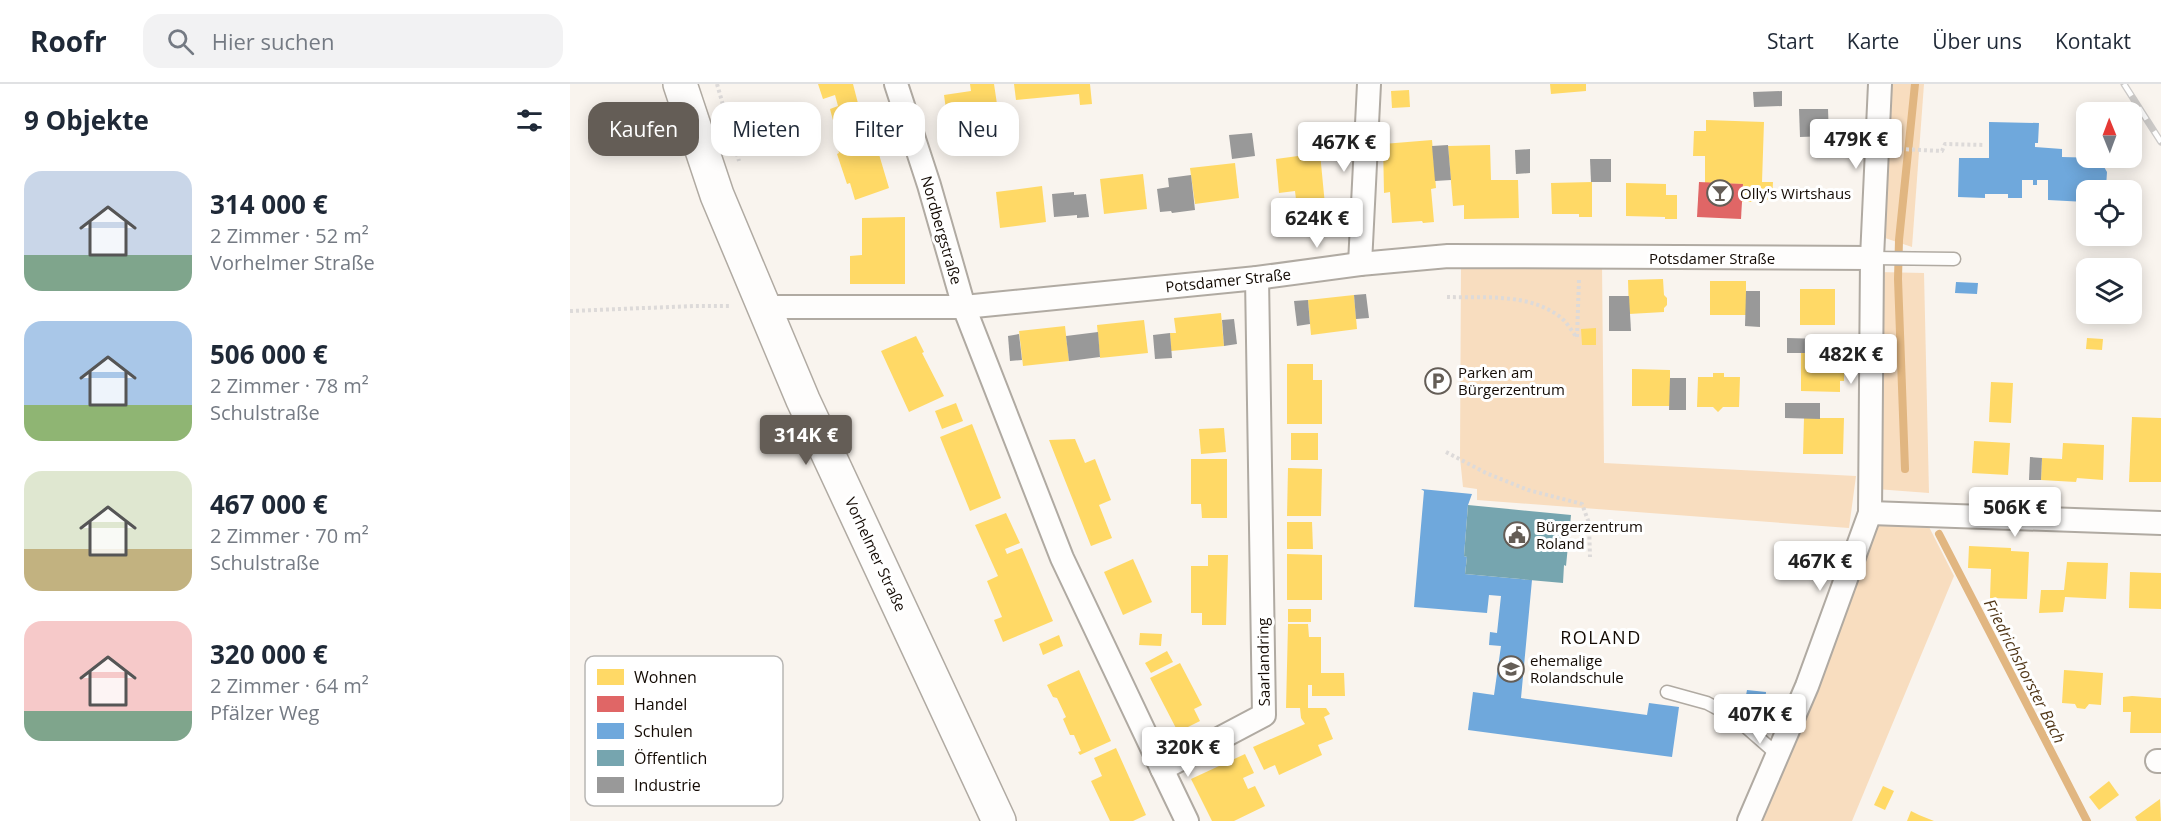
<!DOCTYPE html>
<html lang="de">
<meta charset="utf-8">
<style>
body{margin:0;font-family:"Open Sans",sans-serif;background:#f2f2f3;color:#1f2937;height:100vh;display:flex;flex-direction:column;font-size:22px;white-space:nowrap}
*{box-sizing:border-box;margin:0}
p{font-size:20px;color:#747a83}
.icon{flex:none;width:33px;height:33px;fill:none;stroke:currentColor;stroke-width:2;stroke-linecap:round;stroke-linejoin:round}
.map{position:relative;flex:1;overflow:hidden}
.drawer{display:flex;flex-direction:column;background:#fff;width:570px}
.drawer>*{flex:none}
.guide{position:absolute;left:18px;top:18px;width:570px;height:54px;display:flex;gap:12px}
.needle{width:39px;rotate:359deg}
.fabs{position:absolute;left:1506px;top:18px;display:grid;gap:12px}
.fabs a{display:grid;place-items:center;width:66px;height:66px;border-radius:12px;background:#fff;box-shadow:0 3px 15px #0003;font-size:30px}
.price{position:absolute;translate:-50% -51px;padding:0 14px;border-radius:6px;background:#fff;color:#222;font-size:20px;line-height:39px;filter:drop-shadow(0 2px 3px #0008)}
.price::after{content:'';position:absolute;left:50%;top:36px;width:18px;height:14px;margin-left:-9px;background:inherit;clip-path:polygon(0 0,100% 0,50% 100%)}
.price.active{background:#645d56;color:#fff}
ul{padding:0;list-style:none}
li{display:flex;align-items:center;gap:18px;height:150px;padding:0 24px}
li span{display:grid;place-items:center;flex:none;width:168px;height:120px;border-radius:18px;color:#555}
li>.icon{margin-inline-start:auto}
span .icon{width:72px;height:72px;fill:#fffc;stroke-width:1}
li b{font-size:26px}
h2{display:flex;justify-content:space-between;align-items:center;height:72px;padding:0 24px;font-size:26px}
.tag{padding:0 21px;border-radius:18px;background:#fff;box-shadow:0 3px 15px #0003;font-size:21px;line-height:54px}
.tag.active{background:#645d56;color:#fff}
header{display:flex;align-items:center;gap:36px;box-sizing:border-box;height:84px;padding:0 30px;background:#fff;border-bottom:2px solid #e0e1e3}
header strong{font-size:28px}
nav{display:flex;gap:33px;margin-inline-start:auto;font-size:21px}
.search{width:420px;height:54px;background:#f2f2f3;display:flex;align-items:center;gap:15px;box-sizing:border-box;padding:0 21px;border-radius:18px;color:#747a83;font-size:22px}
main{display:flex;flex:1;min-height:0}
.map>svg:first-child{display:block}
.green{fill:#f8ddbf}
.homes{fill:#ffd966}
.shops{fill:#e06666}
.schools{fill:#6fa8dc}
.public{fill:#76a5af}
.industry{fill:#999}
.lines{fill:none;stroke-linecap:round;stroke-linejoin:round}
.stream{stroke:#e1b681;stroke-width:8}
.service-casing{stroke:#b0aaa2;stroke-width:15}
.minor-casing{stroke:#b0aaa2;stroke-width:26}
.secondary-casing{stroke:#b0aaa2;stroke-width:36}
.path{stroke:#dddad9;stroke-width:4;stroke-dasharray:3 3;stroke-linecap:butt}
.service{stroke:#fefdfc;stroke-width:12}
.minor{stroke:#fefdfc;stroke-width:22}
.secondary{stroke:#fefdfc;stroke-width:33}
.rail-casing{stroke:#cccac8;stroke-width:7}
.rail{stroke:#fff;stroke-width:4.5;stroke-dasharray:14;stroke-linecap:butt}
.labels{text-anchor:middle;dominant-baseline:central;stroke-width:6;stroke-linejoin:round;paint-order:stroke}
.poi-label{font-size:15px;fill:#140b04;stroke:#fff;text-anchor:start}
.street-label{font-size:15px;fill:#140b04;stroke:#fff}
.water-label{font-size:16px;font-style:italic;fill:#513718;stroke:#fff}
.quarter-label{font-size:18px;letter-spacing:1.5px;fill:#140b04;stroke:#fff}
.key{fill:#fff;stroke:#b8b6b4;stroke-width:1.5}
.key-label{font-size:16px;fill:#140b04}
</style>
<header>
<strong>Roofr</strong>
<div class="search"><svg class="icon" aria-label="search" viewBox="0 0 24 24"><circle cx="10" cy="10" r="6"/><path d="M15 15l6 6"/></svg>Hier suchen</div>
<nav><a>Start</a><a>Karte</a><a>Über uns</a><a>Kontakt</a></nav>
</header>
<main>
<section class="drawer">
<h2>9 Objekte<svg class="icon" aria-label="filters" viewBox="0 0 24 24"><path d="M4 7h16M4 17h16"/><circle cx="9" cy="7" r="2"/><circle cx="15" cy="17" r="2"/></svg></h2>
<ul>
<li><span style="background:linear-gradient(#c9d6e8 70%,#7fa58c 0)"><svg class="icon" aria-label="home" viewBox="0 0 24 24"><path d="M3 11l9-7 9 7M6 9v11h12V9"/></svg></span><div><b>314 000 €</b><p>2 Zimmer · 52 m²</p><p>Vorhelmer Straße</p></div></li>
<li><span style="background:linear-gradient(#a9c7e8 70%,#8fb573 0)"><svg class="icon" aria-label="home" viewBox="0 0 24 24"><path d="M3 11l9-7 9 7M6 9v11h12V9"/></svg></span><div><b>506 000 €</b><p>2 Zimmer · 78 m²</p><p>Schulstraße</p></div></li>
<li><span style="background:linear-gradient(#dfe7d0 65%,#c2b280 0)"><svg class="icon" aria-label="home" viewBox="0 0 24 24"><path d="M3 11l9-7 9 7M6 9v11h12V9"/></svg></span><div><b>467 000 €</b><p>2 Zimmer · 70 m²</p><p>Schulstraße</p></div></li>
<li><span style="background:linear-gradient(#f6c9c9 75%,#7fa58c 0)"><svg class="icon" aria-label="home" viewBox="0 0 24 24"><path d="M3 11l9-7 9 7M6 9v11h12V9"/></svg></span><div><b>320 000 €</b><p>2 Zimmer · 64 m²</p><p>Pfälzer Weg</p></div></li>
</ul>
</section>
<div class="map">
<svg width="1591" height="737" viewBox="0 0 1591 737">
<rect width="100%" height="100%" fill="#f9f4ee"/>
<g class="green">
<polygon points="1316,0 1354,0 1342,163 1309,152"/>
<polygon points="891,180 1032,180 1034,379 1286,392 1279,444 907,416 907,405 893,403 890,374"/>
<polygon points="1308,188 1354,189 1359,409 1306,405"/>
<polygon points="1304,435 1356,437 1384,492 1282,737 1187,737"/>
</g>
<g class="homes">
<polygon points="248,0 283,0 291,31 264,40 260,25 268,22 265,11 253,15"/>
<polygon points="400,0 424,0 434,67 411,71 409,57 381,61 374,11 401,7"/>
<polygon points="444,0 520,0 522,20 510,21 509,10 446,16"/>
<polygon points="980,0 1016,0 1016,7 981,10"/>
<polygon points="839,6 840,23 822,24 821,7"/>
<polygon points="1136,36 1194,38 1192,98 1203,98 1202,116 1192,115 1192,118 1172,118 1173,100 1135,99 1135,72 1123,72 1124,47 1136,47"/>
<polygon points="298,41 307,67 308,67 319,104 285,116 280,99 277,100 267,70 269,69 264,53"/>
<polygon points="862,56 866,104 861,105 864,138 853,139 852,137 822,139 820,108 814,109 813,60"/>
<polygon points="920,61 921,96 948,96 949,134 894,135 894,121 883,122 878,62"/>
<polygon points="750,69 755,121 727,124 725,107 709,109 706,75"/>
<polygon points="665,79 669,114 625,120 620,84"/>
<polygon points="573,90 577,125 534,130 530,95"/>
<polygon points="1022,98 1022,133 1009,133 1009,130 982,130 981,99"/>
<polygon points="1056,99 1096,100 1096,111 1107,111 1107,135 1095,135 1095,133 1056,132"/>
<polygon points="472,102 476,138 430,144 426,108"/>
<polygon points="335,133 335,200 280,200 280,172 292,171 292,134"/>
<polygon points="1093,195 1094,211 1097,214 1097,221 1094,224 1094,228 1059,230 1058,196"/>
<rect x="1140" y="197" width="36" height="34"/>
<rect x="1230" y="205" width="35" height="36"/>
<polygon points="784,211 787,245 741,251 738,216"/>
<polygon points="651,229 654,262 601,267 600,249 606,249 604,234"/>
<polygon points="574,236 578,269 530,274 527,241"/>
<polygon points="495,242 499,277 453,282 449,247"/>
<polygon points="1026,244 1026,261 1012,261 1011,245"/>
<polygon points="346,252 354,268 352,269 374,312 339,328 311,267"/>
<polygon points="1517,254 1533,255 1532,266 1516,265"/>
<polygon points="1231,269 1270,270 1270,280 1274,279 1274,297 1270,297 1270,308 1231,307"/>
<polygon points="717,280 743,280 743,296 752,296 752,340 717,340"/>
<polygon points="1062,285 1100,286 1100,322 1062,322"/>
<polygon points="1143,289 1154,289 1154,293 1170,293 1169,323 1153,323 1148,328 1143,323 1127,323 1128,293 1143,293"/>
<polygon points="1421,298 1443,299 1441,339 1419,338"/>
<polygon points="386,319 393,337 372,345 365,327"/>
<polygon points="1562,333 1591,334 1591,398 1559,398"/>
<polygon points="1234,334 1274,334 1273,370 1233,370"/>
<polygon points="402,340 431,414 400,427 370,353"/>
<polygon points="654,344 656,368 631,370 629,345"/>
<rect x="721" y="349" width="27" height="27"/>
<polygon points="505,355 515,379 525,375 541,416 529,421 542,454 521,462 479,356"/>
<polygon points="1404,357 1440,359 1438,391 1402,389"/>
<polygon points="1493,359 1534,361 1533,396 1507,394 1506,398 1471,396 1472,374 1492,375"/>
<polygon points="621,375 657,375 657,434 632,434 631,420 621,420"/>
<polygon points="718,384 752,385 751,432 717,432"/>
<polygon points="436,429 450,459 435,465 437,470 452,464 483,537 433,558 424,536 432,533 417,497 428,492 405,441"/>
<polygon points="717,438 742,438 743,465 717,465"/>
<polygon points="1399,462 1441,464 1441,467 1459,468 1457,515 1420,514 1421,485 1398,484"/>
<polygon points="717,470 752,471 752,516 717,516"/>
<polygon points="638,471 658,471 656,541 632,541 632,529 621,529 621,482 638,482"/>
<polygon points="563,475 582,518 553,531 534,488"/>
<polygon points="1497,478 1538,479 1536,515 1495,513 1493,528 1469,529 1471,506 1494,506"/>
<polygon points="1560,488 1591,489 1591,525 1559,524"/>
<rect x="718" y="525" width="23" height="13"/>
<polygon points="718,540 738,540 739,553 751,553 751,589 774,589 775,612 742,612 742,601 738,601 738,624 756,624 760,630 754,633 763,655 748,661 752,671 709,691 705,681 694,686 683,663 735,640 731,634 730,624 716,624"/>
<polygon points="570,549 592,550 591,562 569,561"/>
<polygon points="489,551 493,562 473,571 469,560"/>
<polygon points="597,567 603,578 581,589 575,579"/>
<polygon points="610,579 632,621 624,625 630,637 608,648 580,594"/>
<polygon points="509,586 541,657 510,671 508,668 511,667 504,651 500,651 493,635 496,633 487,614 483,613 477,601"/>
<polygon points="1494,586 1533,589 1531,621 1519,620 1515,625 1507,624 1505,620 1492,619"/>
<polygon points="1562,612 1591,614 1591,649 1560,649 1561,628 1553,628 1553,613"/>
<polygon points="546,664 576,731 563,737 540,737 521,697 532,692 524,674"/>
<polygon points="675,670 684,689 673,694 678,705 685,702 695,722 664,737 642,737 621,695"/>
<polygon points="1539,697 1549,711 1529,726 1519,713"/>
<polygon points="1313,702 1324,707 1315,726 1304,721"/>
<polygon points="1590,715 1591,737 1567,737 1565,733"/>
<polygon points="1341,727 1349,731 1364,737 1337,737"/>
</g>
<polygon class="shops" points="1129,98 1173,100 1171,135 1127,133"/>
<g class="schools">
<polygon points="1419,38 1469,39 1468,59 1465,59 1465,63 1492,65 1492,73 1529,74 1537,88 1536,103 1517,102 1516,118 1478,116 1478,96 1467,96 1467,101 1463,101 1463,96 1452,96 1452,114 1438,114 1438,110 1415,110 1415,114 1388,113 1389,74 1419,74"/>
<polygon points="1386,198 1408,199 1407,210 1385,209"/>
<polygon points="851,405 902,410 898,421 894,472 897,473 895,490 962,496 951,614 1077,631 1079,619 1109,623 1102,673 898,646 903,608 924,611 931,562 919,561 920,548 927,549 931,512 919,511 917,529 844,523 854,407"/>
<polygon points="1177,606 1196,608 1195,619 1175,617"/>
</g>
<polygon class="public" points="898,421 1001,431 996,482 994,481 993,499 895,490 897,473 894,472"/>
<g class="industry">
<polygon points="1212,7 1212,22 1184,23 1183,8"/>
<polygon points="1229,25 1258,25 1259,52 1230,53"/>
<polygon points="768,39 771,63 748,66 745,41"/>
<polygon points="682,49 685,72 662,75 659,51"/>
<polygon points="878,61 881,96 865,97 862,62"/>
<polygon points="960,65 960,89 946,90 945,66"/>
<polygon points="1020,75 1041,75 1041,98 1021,98"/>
<polygon points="621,91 625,126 602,129 601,127 590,128 587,105 599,103 598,94"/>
<polygon points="504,108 504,111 516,110 519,133 507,134 507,131 484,133 482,110"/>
<polygon points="1176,207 1190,207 1190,243 1175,242"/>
<polygon points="796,210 799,234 786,235 784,211"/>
<polygon points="1039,212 1059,212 1061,247 1039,247"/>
<polygon points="738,216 740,240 727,242 724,217"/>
<polygon points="664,235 667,260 654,262 652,236"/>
<polygon points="528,248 530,273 499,277 496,252"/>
<polygon points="600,249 602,274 585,275 583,251"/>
<polygon points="449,250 452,276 440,277 438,252"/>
<polygon points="1217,254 1253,255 1252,269 1217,269"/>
<polygon points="1100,294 1116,294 1116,326 1099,326"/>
<polygon points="1215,319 1250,319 1250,335 1215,334"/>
<polygon points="1460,373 1472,374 1471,396 1459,396"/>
</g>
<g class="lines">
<g class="stream">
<polyline points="1335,385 1328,195 1329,156 1345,0"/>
<polyline points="1369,450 1517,737"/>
</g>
<g class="service-casing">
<g id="service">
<polyline points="1302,174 1384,175"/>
<polyline points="1097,608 1137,619 1167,635 1208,671"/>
</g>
</g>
<g class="minor-casing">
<g id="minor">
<polyline points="326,0 359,101 394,223 492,474 592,685 694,631 687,194"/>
<polyline points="790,180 799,0"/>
<polyline points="193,223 394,223 687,194 790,180 878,172 1302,174"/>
<polyline points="1300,429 1591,439"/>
<polyline points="1587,677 1591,677"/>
<polyline points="592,685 617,737"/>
<polyline points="1179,737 1237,602 1300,429 1302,174 1310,0"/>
</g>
</g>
<g class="secondary-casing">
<polyline id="secondary" points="110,0 147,111 233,316 429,737"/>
</g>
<g class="path">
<polyline points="147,0 169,77"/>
<polyline points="1330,65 1372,67 1375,60 1415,61"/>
<path d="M877,213C915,214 957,209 989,232C996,237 1002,247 1007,254"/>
<polyline points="0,227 125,222 161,222"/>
<polyline points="1007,253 1009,195"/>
<polyline points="876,368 916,389 958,406 1012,420 1019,439 1020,473"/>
</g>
<use href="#service" class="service"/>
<use href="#minor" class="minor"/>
<use href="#secondary" class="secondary"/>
<g class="rail-casing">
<polyline id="rail" points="1554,0 1591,58"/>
</g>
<use href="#rail" class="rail"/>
</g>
<defs>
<g id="bar-ring" transform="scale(1.35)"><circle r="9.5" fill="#fff" stroke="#645d56" stroke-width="1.5"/><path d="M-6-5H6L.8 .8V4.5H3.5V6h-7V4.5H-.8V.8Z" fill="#645d56"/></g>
<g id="parking-ring" transform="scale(1.35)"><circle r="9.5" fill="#fff" stroke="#645d56" stroke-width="1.5"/><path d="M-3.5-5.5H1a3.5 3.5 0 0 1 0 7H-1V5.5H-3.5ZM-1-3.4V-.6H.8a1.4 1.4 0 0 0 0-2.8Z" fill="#645d56"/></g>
<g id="civic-ring" transform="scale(1.35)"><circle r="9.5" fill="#fff" stroke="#645d56" stroke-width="1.5"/><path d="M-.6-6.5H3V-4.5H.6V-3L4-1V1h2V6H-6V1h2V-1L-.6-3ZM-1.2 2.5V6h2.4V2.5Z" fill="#645d56"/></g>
<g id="school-ring" transform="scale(1.35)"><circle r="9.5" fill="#fff" stroke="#645d56" stroke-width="1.5"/><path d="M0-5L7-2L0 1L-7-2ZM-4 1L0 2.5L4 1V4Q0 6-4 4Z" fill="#645d56"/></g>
</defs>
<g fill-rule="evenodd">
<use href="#bar-ring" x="1150" y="109"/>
<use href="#parking-ring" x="868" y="297"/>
<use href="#civic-ring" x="947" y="451"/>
<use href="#school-ring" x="941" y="585"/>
</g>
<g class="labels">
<g class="poi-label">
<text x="1170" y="109">Olly's Wirtshaus</text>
<text x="888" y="288">Parken am<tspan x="888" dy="17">Bürgerzentrum</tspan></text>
<text x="966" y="442">Bürgerzentrum<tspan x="966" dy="17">Roland</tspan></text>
<text x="960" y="576">ehemalige<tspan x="960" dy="17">Rolandschule</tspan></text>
</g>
<g class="street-label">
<text transform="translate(372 146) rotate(74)">Nordbergstraße</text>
<text x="1142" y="174">Potsdamer Straße</text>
<text transform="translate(658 196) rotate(-6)">Potsdamer Straße</text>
<text transform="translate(306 470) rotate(65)">Vorhelmer Straße</text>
<text transform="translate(693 578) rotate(-91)">Saarlandring</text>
</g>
<g class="water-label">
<text transform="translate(1455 587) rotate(63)">Friedrichshorster Bach</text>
</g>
<g class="quarter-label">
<text x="1031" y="553">ROLAND</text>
</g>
</g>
<rect x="15" y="572" width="198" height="150" rx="9" class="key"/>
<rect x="27" y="585" width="27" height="16" fill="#ffd966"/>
<rect x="27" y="612" width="27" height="16" fill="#e06666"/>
<rect x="27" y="639" width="27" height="16" fill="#6fa8dc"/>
<rect x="27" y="666" width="27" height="16" fill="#76a5af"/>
<rect x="27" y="693" width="27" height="16" fill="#999"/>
<g class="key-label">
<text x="64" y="599">Wohnen</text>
<text x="64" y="626">Handel</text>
<text x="64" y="653">Schulen</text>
<text x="64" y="680">Öffentlich</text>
<text x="64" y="707">Industrie</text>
</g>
</svg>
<div class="fabs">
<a><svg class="needle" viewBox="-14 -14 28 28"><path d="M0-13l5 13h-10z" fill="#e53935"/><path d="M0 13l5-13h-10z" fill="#747a83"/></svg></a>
<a><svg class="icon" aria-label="locate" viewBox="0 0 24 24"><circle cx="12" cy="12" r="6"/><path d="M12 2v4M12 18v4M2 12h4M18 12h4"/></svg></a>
<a><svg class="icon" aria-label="layers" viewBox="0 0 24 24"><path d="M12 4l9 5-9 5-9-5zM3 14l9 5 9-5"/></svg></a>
</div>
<b class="price" style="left:1286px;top:86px">479K €</b>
<b class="price" style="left:774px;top:89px">467K €</b>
<b class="price" style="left:747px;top:165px">624K €</b>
<b class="price" style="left:1281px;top:301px">482K €</b>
<b class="price active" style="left:236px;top:382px">314K €</b>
<b class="price" style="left:1445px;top:454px">506K €</b>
<b class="price" style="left:1250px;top:508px">467K €</b>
<b class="price" style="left:1190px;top:661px">407K €</b>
<b class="price" style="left:618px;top:694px">320K €</b>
<div class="guide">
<a class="tag active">Kaufen</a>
<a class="tag">Mieten</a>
<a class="tag">Filter</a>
<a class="tag">Neu</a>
</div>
</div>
</main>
